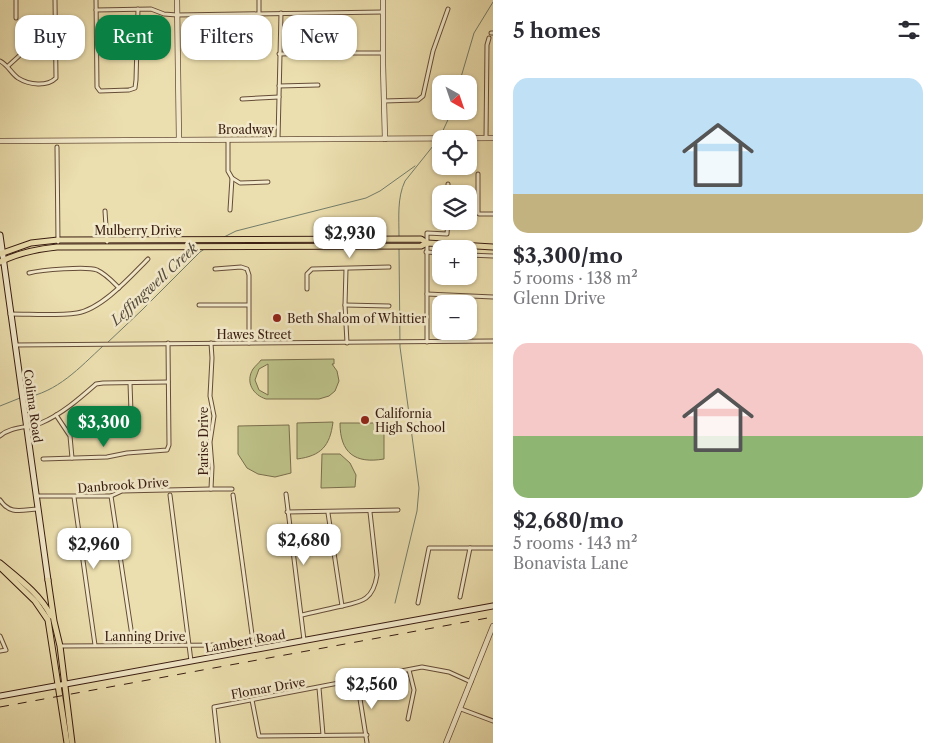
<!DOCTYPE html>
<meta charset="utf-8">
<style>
body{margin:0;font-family:"Libre Caslon Text",serif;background:#f2f2f3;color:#2b2b33;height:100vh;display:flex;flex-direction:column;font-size:19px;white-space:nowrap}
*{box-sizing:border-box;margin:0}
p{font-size:16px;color:#7c7c81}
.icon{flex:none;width:28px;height:28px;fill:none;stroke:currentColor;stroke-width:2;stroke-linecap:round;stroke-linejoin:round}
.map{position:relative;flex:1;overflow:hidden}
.drawer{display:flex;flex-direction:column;background:#fff;width:450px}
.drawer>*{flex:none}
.banner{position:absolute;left:15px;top:15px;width:402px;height:45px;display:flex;gap:10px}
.needle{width:32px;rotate:140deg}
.tools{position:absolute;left:432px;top:75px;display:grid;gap:10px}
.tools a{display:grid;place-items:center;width:45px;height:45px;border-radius:10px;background:#fff;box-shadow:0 1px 4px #0004;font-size:25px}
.price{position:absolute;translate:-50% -42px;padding:0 11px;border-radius:10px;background:#fff;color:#222;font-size:16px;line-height:32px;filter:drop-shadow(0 1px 2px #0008)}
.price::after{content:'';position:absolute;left:50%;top:30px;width:15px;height:11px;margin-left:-8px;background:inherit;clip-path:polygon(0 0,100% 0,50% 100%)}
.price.selected{background:#0b8043;color:#fff}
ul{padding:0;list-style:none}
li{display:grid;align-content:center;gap:10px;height:265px;padding:0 20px}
li span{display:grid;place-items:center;height:155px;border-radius:15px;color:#555}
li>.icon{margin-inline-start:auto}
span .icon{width:90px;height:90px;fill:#fffc;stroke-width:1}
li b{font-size:21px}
h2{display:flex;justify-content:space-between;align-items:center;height:60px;padding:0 20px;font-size:21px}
.chip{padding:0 18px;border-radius:15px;background:#fff;box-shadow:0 1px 4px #0004;font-size:18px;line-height:45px}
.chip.selected{background:#0b8043;color:#fff}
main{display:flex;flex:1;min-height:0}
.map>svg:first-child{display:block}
.garden{fill:#bcc188;stroke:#7a6e4c;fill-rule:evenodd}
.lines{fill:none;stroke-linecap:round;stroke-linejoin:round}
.stream{stroke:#727d6b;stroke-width:1}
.minor-casing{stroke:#654d38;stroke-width:5}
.tertiary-casing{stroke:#654d38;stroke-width:6}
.secondary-casing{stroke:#381c10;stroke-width:7}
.primary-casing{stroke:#381c10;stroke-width:7}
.minor{stroke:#f3eacb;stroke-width:3}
.tertiary{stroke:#f3eacb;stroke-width:4.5}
.secondary{stroke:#f3eacb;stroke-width:5}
.primary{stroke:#ecdfaf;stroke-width:5}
.rail{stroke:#381c10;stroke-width:1;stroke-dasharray:9 9;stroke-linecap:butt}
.poi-dot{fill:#8f2418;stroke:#f3eacb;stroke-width:2}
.labels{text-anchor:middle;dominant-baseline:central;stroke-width:5;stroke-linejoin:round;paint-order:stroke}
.street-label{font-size:12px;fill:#381c10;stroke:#f3eacb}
.poi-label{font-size:12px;fill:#381c10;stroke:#f3eacb;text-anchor:start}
.water-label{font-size:14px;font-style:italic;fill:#554c3e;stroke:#f3eacb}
</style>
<main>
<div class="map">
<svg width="493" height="743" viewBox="0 0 493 743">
<rect width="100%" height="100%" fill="#ecdfaf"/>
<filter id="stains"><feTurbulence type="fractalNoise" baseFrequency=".004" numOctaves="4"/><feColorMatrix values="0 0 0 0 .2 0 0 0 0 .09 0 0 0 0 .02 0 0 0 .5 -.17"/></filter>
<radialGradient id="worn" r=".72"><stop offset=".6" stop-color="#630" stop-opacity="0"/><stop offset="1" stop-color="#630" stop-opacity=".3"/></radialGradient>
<g class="garden">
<path d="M334,359V364H332L337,371L339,381L335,391L329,396L319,399H266C253,395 245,382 253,369C256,365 259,363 261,360ZM268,364V395L259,390L255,380L259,369Z"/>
<path d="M333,422C330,446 321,456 297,459V423Z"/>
<path d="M340,423H384V459C355,464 340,453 340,423Z"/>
<polygon points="289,425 291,473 275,477 258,474 247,468 238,454 238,426"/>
<polygon points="322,454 340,454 350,463 356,475 355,487 321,488"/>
</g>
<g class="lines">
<g class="stream">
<polyline points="459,84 474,33 493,2"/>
<polyline points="440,137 452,111"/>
<polyline points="224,237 236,231 366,198 380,191 415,166"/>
<path d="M399,237C399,217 397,198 405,181L437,141"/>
<polyline points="106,344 142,310 200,252 206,248"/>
<path d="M24,398C58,392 79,368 103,346"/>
<polyline points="0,406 20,398"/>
<polyline points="395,603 417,511 419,488 400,347 399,248"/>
</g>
<g class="minor-casing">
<g id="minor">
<polyline points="16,0 16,18"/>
<polyline points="96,0 97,87 100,91 129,90 135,88 136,80 138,9"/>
<polyline points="259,0 259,14"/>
<polyline points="96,10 151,9 164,14 177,15 383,12"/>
<polyline points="491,33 493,33"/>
<polyline points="334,53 383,53"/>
<polyline points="279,54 327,53"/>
<path d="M0,61C8,65 11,73 18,78C29,85 47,87 56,78L55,0"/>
<polyline points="8,66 19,56"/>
<polyline points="279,86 318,85"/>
<polyline points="242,99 279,97"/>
<polyline points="384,101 418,100 423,96 433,51 448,9"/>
<polyline points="486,138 487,45 489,38"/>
<polyline points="278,139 281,13"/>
<polyline points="228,140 228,171 232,178 230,210"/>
<polyline points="57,147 58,242"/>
<polyline points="478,174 478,213 479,214 493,214"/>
<polyline points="232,178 240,183 268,182"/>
<polyline points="448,194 448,184"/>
<polyline points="105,211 107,242"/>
<polyline points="426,252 441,253"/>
<polyline points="469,255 493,256"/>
<polyline points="215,269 241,267 247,269 249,275 249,343"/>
<polyline points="346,269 345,305 347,343"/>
<path d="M29,273C41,270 87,266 97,270C106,274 112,281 119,288"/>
<polyline points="307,289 307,274 312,269 389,267"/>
<polyline points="427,294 493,297"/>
<polyline points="199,305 248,305"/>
<polyline points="345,305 389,306"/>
<path d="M10,314C32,314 56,316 77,313C102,309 131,276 148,259"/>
<polyline points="427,342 427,233 447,234 448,221"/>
<polyline points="211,343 212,358 210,396 214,416 210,442 212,467 211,489 232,489"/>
<polyline points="15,345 493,341"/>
<polyline points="56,415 70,436 72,458"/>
<polyline points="104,420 129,415 131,412 130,383"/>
<path d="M0,436C11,426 28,428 41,423C62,414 80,398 96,384L103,383L168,382"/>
<polyline points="43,459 107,457 127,453 167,450 169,445 168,343"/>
<polyline points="286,494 304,640"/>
<polyline points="170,495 191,661"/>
<polyline points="233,495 254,649"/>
<polyline points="37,496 111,496 122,491 211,489"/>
<polyline points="111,496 132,636 134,645"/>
<polyline points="74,497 95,645"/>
<path d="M0,500C10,515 21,510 38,509"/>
<polyline points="287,512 398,510"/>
<polyline points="328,513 342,606"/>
<polyline points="460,597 470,548"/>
<polyline points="418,603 429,548 493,548"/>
<path d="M302,615C314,612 325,610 337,607C360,602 373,602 377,575L370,512"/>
<polyline points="0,636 6,650 0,651"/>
<polyline points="60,646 231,645"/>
<polyline points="357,680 367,743"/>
<polyline points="319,688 323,735"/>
<polyline points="252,700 259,736 367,735"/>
<polyline points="461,709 493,721"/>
<polyline points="408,719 414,690 409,670"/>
<polyline points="218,743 214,707 422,667 449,672 471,682"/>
</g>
</g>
<g class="tertiary-casing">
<g id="tertiary">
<polyline points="177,0 179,140"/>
<polyline points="383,0 383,65 385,139"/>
<polyline points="0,141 493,138"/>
<polyline points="446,743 493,626"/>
</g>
</g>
<g class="secondary-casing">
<g id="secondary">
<polyline points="0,235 48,580"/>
<polyline points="0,696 493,606"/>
</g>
</g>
<g class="primary-casing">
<g id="primary">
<polyline points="0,254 31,243 58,240 421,239 427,243"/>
<path d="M0,262C18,253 37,249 57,247L421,246L427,243L493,247"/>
<path d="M0,563C18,578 40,594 51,616"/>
<polyline points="0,567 35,601 48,620 67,743"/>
<polyline points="48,580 54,621 60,646 72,743"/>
</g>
</g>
<use href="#minor" class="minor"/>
<use href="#tertiary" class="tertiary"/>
<use href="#secondary" class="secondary"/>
<use href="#primary" class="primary"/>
<polyline class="rail" points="0,707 493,617"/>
</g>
<g class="poi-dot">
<circle cx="277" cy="318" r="5"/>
<circle cx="365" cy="420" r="5"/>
</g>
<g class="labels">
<g class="street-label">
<text x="246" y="129">Broadway</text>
<text x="138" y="230">Mulberry Drive</text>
<text x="254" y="334">Hawes Street</text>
<text transform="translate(33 406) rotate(82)">Colima Road</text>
<text transform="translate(203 441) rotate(-90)">Parise Drive</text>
<text transform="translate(123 485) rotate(-4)">Danbrook Drive</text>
<text x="145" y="636">Lanning Drive</text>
<text transform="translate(245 641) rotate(-10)">Lambert Road</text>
<text transform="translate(268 688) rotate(-10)">Flomar Drive</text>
</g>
<g class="poi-label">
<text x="287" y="318">Beth Shalom of Whittier</text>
<text x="375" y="413">California<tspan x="375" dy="14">High School</tspan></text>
</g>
<g class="water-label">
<text transform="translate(154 284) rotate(-43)">Leffingwell Creek</text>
</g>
</g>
<rect width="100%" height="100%" filter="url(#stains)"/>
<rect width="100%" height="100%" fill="url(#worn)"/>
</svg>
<div class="tools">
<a><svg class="needle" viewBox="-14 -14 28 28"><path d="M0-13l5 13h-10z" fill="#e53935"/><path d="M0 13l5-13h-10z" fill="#7c7c81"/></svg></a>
<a><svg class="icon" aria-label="locate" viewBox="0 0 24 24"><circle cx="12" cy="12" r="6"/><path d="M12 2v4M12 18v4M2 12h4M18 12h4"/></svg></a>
<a><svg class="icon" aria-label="layers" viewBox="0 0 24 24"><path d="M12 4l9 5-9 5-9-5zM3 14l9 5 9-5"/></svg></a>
<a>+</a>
<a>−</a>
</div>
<b class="price" style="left:350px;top:259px">$2,930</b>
<b class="price selected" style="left:104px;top:448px">$3,300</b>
<b class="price" style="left:304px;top:566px">$2,680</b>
<b class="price" style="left:94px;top:570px">$2,960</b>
<b class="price" style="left:372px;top:710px">$2,560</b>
<div class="banner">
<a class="chip">Buy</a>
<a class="chip selected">Rent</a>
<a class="chip">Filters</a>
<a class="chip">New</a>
</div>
</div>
<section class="drawer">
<h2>5 homes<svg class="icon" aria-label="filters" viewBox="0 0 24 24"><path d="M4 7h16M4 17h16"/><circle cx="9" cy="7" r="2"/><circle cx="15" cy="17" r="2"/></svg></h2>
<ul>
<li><span style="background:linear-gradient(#bfe0f5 75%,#c2b280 0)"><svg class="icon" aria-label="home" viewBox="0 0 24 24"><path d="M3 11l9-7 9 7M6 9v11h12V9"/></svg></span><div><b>$3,300/mo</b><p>5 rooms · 138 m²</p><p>Glenn Drive</p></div></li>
<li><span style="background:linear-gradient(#f6c9c9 60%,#8fb573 0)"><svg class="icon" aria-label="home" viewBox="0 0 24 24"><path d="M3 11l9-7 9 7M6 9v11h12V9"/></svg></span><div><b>$2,680/mo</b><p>5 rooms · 143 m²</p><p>Bonavista Lane</p></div></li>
</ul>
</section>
</main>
